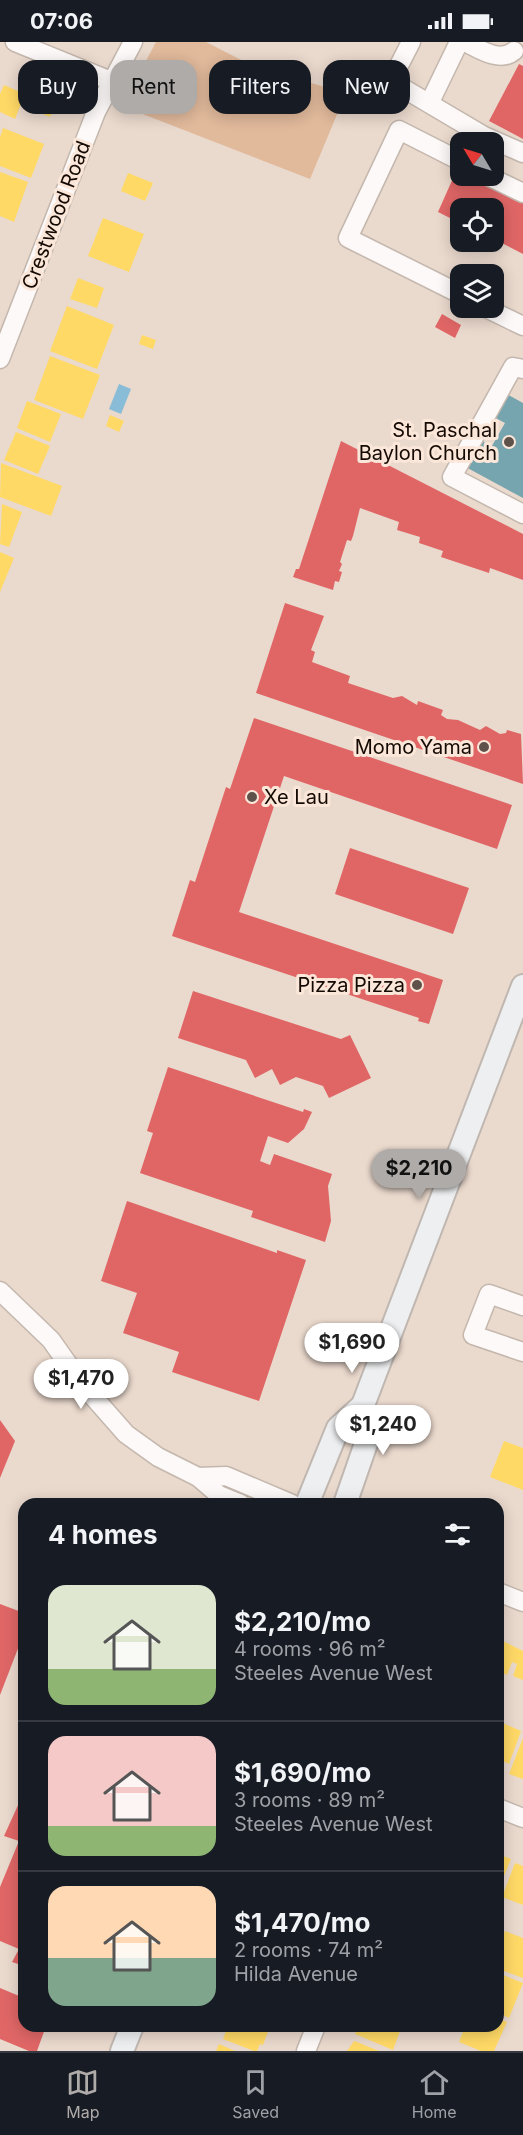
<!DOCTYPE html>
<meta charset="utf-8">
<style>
body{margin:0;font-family:Inter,sans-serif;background:#20242c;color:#f1f3f6;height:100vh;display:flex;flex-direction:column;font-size:22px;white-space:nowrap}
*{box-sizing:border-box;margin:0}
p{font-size:20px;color:#9ea1a6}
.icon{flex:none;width:33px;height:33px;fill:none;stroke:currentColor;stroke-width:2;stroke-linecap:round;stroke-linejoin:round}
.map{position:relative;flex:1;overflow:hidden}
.details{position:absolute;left:18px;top:1456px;width:486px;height:534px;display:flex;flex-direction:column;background:#171b24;border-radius:18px;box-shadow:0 3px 15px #0003}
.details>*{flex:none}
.banner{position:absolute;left:18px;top:18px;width:488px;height:54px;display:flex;gap:12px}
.needle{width:39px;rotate:308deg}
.tools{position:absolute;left:450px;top:90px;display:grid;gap:12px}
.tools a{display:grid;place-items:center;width:54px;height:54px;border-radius:12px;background:#171b24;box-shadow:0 3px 15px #0003;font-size:30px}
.price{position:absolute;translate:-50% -51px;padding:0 14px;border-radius:21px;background:#fff;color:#222;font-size:20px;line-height:39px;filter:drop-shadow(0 2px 3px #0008)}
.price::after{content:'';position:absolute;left:50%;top:36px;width:18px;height:14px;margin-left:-9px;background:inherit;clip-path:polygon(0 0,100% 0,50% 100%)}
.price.active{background:#afaba9;color:#111}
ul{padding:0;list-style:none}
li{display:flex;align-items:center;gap:18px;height:150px;padding:0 30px}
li+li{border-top:2px solid #363941}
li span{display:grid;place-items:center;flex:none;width:168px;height:120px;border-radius:18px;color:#555}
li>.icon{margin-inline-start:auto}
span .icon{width:72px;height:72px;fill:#fffc;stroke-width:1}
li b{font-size:26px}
h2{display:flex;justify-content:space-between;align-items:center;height:72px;padding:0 30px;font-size:26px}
.tag{padding:0 21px;border-radius:18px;background:#171b24;box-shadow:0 3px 15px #0003;font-size:21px;line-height:54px}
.tag.active{background:#afaba9;color:#111}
.status{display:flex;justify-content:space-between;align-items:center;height:42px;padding:0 30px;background:#171b24;direction:ltr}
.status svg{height:16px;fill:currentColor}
.tab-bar{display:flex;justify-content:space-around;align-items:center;height:84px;border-top:2px solid #363941;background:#171b24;font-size:16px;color:#9ea1a6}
.tab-bar a{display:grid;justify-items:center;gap:3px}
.tab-bar .active{color:#afaba9}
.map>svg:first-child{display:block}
.green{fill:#e1b99b}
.water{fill:#89bcd6}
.homes{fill:#ffd966}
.shops{fill:#e06666}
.public{fill:#76a5af}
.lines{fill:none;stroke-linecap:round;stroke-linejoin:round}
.minor-casing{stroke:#c4b7ad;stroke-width:21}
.major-casing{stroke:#c0b7b1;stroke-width:26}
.minor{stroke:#fcf9f8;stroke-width:18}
.major{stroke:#eeeff0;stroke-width:22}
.poi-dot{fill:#5f524a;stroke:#fbe7d9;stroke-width:2}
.labels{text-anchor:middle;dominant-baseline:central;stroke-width:6;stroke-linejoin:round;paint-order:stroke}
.street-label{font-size:20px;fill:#140a03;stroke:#fbe7d9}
.poi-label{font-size:20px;fill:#140a03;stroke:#fbe7d9;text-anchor:end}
</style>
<div class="status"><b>07:06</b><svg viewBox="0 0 49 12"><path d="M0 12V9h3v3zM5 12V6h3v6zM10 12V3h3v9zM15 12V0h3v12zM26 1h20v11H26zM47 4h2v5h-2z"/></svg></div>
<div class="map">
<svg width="523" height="2009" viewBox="0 0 523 2009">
<rect width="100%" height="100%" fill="#ead9cd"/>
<polygon class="green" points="156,0 206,0 255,25 346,51 310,137 122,64"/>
<polygon class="water" points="119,342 131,347 121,372 109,367"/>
<g class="homes">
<polygon points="4,43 25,52 15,77 0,70 0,52"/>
<polygon points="29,46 58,58 50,75 22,63"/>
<polygon points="3,86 44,102 31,136 0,124 0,95"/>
<polygon points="0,130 28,140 14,180 0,174"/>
<polygon points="128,131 153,141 145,159 121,149"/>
<polygon points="103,176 144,192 129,230 88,214"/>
<polygon points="78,236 104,246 97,266 70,257"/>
<polygon points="67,264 114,283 97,327 50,309"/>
<polygon points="142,293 156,298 153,307 139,302"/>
<polygon points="50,314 100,333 83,377 34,358"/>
<polygon points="27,359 61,372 50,400 17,386"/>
<polygon points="110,373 124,379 119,390 106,384"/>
<polygon points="16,390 50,404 38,432 4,418"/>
<polygon points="1,421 62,444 51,474 0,455"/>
<polygon points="2,462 22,470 9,505 0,502"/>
<polygon points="0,510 14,516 0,550"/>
<polygon points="504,1399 523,1406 523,1448 490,1435"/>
<polygon points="501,1598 523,1609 523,1638 513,1634 517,1622 512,1620 507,1633 500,1630 498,1634 498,1606"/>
<polygon points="498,1679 521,1689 509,1722 498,1717"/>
<polygon points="523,1696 523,1737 509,1732"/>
<polygon points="498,1812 511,1817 500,1844 498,1844"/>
<polygon points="515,1821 523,1824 523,1863 502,1855"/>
<polygon points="505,1889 523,1896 523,1936 498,1927 498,1909"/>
<polygon points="498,1931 523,1941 509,1976 498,1971"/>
<polygon points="498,1976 507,1980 494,2009 481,2009 459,2000 465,1984 498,1984"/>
<polygon points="228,1984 268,1984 269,1987 263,2003 260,2002 257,2009 254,2009 223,1997"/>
<polygon points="358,1984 367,1986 402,1984 393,2008 355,1992"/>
<polygon points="354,1999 357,2000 379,2009 347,2009"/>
<polygon points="219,2002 235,2009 216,2009"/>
</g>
<g class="shops">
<polygon points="519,22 523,24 523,97 489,79"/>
<polygon points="458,125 460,126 460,134 475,134 523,158 523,212 494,197 494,166 460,166 460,181 438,170"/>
<polygon points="442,272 461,283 455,296 435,285"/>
<polygon points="341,399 523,492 523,538 490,526 489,531 441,515 443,509 419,501 420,495 397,488 399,480 360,466 353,494 351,499 347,498 340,520 342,522 339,529 342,530 339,540 335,539 333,548 293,535 296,527 299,527"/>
<polygon points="285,561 324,574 311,608 315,610 312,620 350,634 348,641 393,656 402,654 417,663 418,659 443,668 441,673 447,677 458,678 480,688 486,684 500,692 506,691 507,688 521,692 523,742 256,651"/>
<polygon points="254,676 512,763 497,807 284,734 239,870 443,938 429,982 418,979 419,976 172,894 190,838 195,840 226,745 230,747"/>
<polygon points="350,806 469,846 453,892 335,852"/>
<polygon points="193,949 341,997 350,993 371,1036 329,1056 323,1044 296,1035 280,1043 272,1027 255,1036 246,1018 178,996"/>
<polygon points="168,1025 303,1070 304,1067 312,1070 304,1087 288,1101 268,1094 260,1119 270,1123 274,1112 332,1132 328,1144 331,1179 325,1200 251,1175 253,1169 140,1131 153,1091 147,1089"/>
<polygon points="127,1159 277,1211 277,1208 306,1218 259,1359 172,1330 179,1310 123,1291 137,1251 101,1239"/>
<polygon points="0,1378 15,1399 0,1436"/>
<polygon points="0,1562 24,1571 24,1591 0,1653"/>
<polygon points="24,1750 24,1924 12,1920 19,1907 0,1899 0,1845 19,1799 4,1794"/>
<polygon points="0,1946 24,1956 24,1984 46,1984 37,2009 29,2009 0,1997"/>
</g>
<polygon class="public" points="503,350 523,361 523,456 462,423 476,396 492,404 505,381 490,373"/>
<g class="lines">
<g class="minor-casing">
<g id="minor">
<polyline points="15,0 111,39"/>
<polyline points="411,0 391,39 484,94 523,111"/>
<path d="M465,0C479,7 500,21 514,9"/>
<polyline points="430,60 459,0"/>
<polyline points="460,119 399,88 348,196 460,252"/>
<polyline points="488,134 523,151"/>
<polyline points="486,266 523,284"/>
<polyline points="0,317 96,70 133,0"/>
<polyline points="523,327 513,325 452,435 523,472"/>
<polyline points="0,1249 51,1298 82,1342 126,1392 158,1415 198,1435 219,1453 241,1462"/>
<polyline points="523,1264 489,1252 473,1293 523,1310"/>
<polyline points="198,1435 226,1434 292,1462"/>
<polyline points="498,1550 523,1560"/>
<polyline points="498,1766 523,1776"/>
<polyline points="306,2009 316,1984"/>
</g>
</g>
<g class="major-casing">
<g id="major">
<polyline points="307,1462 338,1386 363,1363 523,944"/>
<polyline points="345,1462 370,1390 363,1363"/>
<polyline points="122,2009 132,1984"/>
</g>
</g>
<use href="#minor" class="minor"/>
<use href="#major" class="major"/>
</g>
<g class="poi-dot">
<circle cx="509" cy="400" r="6"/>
<circle cx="484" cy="705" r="6"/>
<circle cx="252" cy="755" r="6"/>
<circle cx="417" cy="943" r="6"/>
</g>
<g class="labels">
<g class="street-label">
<text transform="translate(56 173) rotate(-69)">Crestwood Road</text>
</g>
<g class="poi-label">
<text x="497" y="388">St. Paschal<tspan x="497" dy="23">Baylon Church</tspan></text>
<text x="472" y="705">Momo Yama</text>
<text x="264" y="755" text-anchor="start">Xe Lau</text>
<text x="405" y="943">Pizza Pizza</text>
</g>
</g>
</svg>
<div class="tools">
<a><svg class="needle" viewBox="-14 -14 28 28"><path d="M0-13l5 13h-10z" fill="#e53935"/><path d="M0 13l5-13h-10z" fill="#9ea1a6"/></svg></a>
<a><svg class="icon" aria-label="locate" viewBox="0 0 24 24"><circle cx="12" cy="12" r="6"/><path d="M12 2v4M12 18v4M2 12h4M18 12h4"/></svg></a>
<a><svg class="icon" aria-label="layers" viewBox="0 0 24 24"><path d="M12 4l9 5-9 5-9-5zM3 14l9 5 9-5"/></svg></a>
</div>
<b class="price active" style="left:419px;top:1158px">$2,210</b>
<b class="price" style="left:352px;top:1332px">$1,690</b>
<b class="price" style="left:81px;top:1368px">$1,470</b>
<b class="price" style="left:383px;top:1414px">$1,240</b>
<div class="banner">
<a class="tag">Buy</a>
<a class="tag active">Rent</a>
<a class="tag">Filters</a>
<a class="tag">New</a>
</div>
<section class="details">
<h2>4 homes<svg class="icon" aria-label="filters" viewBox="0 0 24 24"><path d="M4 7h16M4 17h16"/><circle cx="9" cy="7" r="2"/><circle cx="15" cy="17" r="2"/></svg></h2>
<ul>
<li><span style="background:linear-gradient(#dfe7d0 70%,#8fb573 0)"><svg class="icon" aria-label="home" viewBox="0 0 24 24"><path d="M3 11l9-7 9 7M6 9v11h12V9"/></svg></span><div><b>$2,210/mo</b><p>4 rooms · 96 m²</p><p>Steeles Avenue West</p></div></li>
<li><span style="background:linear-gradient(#f6c9c9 75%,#8fb573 0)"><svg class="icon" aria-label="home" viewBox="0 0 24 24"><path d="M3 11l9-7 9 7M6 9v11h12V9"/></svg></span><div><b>$1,690/mo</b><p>3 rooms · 89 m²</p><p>Steeles Avenue West</p></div></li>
<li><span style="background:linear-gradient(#ffd9b3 60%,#7fa58c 0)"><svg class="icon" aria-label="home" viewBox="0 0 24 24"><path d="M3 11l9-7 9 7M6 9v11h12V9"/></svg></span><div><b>$1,470/mo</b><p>2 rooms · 74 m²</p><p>Hilda Avenue</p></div></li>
</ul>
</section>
</div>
<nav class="tab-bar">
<a class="active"><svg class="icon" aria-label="map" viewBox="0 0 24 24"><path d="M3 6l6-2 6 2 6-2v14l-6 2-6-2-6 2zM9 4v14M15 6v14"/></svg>Map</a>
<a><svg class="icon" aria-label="saved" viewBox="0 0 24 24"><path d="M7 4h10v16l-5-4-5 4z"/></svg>Saved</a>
<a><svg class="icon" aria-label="home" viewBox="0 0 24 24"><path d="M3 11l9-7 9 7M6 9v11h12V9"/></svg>Home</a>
</nav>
